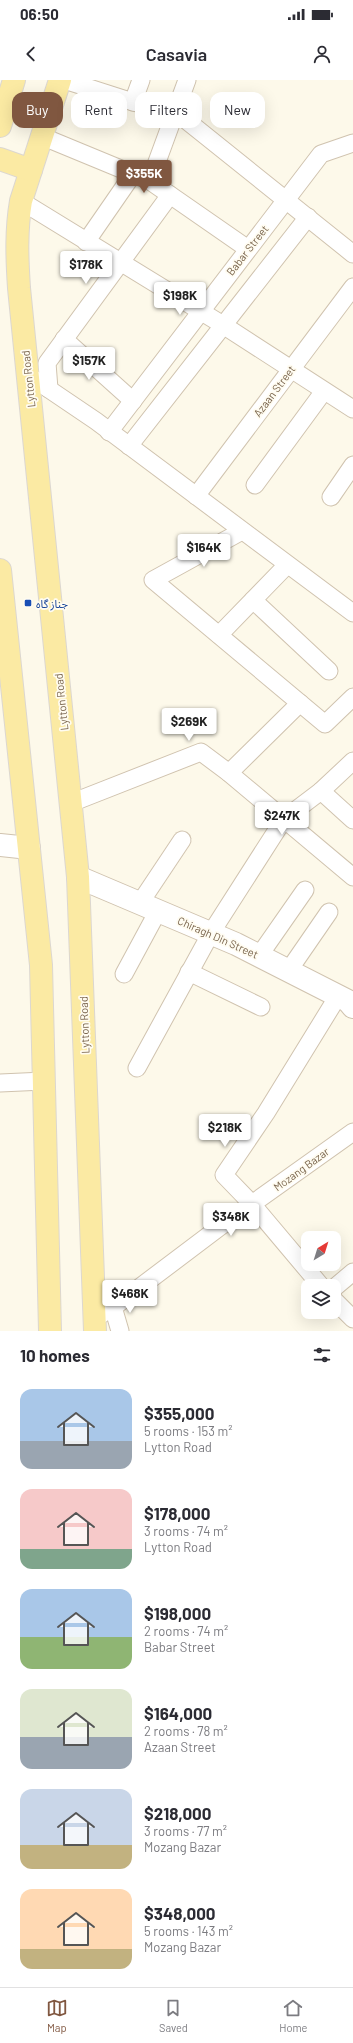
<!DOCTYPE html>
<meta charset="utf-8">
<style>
body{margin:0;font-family:Barlow,"Noto Sans Arabic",sans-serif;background:#f2f2f3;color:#2b2b33;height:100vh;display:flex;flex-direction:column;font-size:15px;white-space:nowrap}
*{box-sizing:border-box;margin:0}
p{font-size:13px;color:#7c7c81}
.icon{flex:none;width:22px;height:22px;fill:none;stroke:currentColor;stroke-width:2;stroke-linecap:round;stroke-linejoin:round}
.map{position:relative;height:1251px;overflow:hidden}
.panel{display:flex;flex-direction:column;background:#fff;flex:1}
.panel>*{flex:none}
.top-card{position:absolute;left:12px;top:12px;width:329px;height:36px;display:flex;gap:8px}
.needle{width:26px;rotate:38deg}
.fabs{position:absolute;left:301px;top:1151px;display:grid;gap:8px}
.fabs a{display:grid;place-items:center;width:40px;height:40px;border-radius:8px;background:#fff;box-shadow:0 4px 16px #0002;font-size:20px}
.price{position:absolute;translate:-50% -34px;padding:0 9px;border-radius:4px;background:#fff;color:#222;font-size:13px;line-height:26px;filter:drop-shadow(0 1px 2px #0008)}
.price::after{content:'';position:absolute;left:50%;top:24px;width:12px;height:9px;margin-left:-6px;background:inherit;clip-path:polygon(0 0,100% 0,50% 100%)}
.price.current{background:#805740;color:#fff}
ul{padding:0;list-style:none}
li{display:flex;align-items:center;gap:12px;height:100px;padding:0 20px}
li span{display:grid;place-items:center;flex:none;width:112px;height:80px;border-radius:12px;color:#555}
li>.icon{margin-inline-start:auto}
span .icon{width:48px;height:48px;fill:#fffc;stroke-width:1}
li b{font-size:17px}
h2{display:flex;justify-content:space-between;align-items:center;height:48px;padding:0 20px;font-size:17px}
.tag{padding:0 14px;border-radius:12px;background:#fff;box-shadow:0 4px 16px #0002;font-size:14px;line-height:36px}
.tag.current{background:#805740;color:#fff}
.status{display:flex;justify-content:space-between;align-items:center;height:28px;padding:0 20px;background:#fff;direction:ltr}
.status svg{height:11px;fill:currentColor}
header{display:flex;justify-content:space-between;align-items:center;height:52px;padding:0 20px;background:#fff;font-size:18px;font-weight:600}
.tabs{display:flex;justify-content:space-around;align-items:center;height:56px;border-top:1px solid #e1e1e2;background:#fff;font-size:11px;color:#7c7c81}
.tabs a{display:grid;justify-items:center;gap:2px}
.tabs .current{color:#805740}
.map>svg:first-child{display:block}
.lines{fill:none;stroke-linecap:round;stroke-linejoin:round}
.minor-casing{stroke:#d0c3af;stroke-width:19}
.tertiary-casing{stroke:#d0c3af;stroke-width:24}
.primary-casing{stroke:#dcd7d0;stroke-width:24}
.minor{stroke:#fff;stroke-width:17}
.tertiary{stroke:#fff;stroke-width:22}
.primary{stroke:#fbeaa3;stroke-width:22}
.transit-dot{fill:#1a4fb4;stroke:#fffcf1;stroke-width:1.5}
.labels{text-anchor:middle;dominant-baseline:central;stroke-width:3.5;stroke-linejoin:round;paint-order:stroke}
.street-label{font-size:11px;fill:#79644c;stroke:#fffcf1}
.transit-label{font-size:11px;fill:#164399;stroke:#fffcf1;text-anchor:start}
</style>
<div class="status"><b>06:50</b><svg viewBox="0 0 49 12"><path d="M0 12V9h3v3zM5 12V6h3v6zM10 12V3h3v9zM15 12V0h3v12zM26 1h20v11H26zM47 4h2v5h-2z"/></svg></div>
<header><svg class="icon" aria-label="back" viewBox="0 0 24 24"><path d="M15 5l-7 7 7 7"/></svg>Casavia<svg class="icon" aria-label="person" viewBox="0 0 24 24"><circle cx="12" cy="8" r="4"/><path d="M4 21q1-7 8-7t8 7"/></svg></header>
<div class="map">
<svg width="353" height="1251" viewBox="0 0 353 1251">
<rect width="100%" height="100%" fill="#fdf9ea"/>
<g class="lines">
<g class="minor-casing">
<g id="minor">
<polyline points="64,0 133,22"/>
<polyline points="141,0 133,22 176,32 353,174"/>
<polyline points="41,56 150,101 248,169"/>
<polyline points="150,101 187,0"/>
<polyline points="21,121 223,245 353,329"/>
<polyline points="86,162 133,94"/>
<polyline points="64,259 133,321"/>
<polyline points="28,295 96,341 353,533"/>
<polyline points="49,309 47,283 170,115"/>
<polyline points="109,352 321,74 353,63"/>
<polyline points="129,366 308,137"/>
<polyline points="255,405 324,311"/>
<polyline points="196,416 353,207"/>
<polyline points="331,417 353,385"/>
<polyline points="242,451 153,500 325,644 353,617"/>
<polyline points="253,520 329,591"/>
<polyline points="219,555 287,485"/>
<polyline points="353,681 321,711 353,740"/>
<polyline points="229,693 353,797"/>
<polyline points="71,723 201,672 229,693 300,623"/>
<polyline points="140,823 182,760"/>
<polyline points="259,876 305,810"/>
<polyline points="289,890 329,832"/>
<polyline points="189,892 261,927"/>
<polyline points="124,894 158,831"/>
<polyline points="137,988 211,853 284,739 321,711"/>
<polyline points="0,1003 44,1001"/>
<polyline points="321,1206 252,1124 224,1095 266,1033 338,916"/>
<polyline points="334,1208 353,1192"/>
<polyline points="334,1220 353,1239"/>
<polyline points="113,1227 120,1251"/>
<polyline points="94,1239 119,1223 221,1146 353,1052"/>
</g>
</g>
<g class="tertiary-casing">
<g id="tertiary">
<polyline points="0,765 29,768"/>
<polyline points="78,797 236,864 348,921 353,927"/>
</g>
</g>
<g class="primary-casing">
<g id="primary">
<path d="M60,0L21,121C16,150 17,178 19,208L78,797L95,1251"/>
<polyline points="0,46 14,0"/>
<polyline points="0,79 31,90"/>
<polyline points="0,490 41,885 50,1251"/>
</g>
</g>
<use href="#minor" class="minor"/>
<use href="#tertiary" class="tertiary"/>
<use href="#primary" class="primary"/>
</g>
<rect class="transit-dot" x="24" y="519" width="8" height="8" rx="2"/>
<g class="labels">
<g class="street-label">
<text transform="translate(247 170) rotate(-52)">Babar Street</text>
<text transform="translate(28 299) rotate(-96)">Lytton Road</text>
<text transform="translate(274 311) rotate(-53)">Azaan Street</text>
<text transform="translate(61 622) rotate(-96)">Lytton Road</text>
<text transform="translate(218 857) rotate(24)">Chiragh Din Street</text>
<text transform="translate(84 945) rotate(-92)">Lytton Road</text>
<text transform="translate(301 1089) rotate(-36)">Mozang Bazar</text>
</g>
<g class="transit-label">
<text x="36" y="523">جناز گاہ</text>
</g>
</g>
</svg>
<div class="fabs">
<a><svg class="needle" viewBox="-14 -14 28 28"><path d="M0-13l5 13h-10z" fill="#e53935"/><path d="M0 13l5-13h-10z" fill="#7c7c81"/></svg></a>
<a><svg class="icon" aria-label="layers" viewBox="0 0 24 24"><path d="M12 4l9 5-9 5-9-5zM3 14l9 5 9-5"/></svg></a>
</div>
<b class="price current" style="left:144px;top:114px">$355K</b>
<b class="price" style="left:86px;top:205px">$178K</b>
<b class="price" style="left:180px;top:236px">$198K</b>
<b class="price" style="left:89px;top:301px">$157K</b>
<b class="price" style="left:204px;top:488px">$164K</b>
<b class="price" style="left:189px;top:662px">$269K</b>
<b class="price" style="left:282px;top:756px">$247K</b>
<b class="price" style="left:225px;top:1068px">$218K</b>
<b class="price" style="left:231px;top:1157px">$348K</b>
<b class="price" style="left:130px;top:1234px">$468K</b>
<div class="top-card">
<a class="tag current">Buy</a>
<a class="tag">Rent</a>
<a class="tag">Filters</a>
<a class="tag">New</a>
</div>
</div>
<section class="panel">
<h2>10 homes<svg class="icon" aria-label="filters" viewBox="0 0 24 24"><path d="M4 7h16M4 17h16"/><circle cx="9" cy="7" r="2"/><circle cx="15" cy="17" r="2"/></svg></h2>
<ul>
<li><span style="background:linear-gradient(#a9c7e8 65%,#9aa5b1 0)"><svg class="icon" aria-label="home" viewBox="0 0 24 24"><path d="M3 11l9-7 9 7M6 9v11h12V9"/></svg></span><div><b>$355,000</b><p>5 rooms · 153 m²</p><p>Lytton Road</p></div></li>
<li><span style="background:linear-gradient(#f6c9c9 75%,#7fa58c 0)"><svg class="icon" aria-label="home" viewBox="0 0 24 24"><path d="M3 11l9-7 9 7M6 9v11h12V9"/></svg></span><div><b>$178,000</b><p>3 rooms · 74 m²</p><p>Lytton Road</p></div></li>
<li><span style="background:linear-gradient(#a9c7e8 60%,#8fb573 0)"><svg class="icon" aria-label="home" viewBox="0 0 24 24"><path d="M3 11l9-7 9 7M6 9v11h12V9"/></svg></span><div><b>$198,000</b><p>2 rooms · 74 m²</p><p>Babar Street</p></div></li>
<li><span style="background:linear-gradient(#dfe7d0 60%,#9aa5b1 0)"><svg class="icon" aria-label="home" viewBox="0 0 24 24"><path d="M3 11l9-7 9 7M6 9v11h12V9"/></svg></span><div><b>$164,000</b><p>2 rooms · 78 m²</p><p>Azaan Street</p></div></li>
<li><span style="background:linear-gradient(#c9d6e8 70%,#c2b280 0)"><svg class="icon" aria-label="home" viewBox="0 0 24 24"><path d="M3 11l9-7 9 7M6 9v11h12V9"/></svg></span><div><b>$218,000</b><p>3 rooms · 77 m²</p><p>Mozang Bazar</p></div></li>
<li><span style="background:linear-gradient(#ffd9b3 75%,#c2b280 0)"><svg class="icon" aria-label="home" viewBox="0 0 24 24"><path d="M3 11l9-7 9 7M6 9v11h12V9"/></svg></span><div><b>$348,000</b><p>5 rooms · 143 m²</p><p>Mozang Bazar</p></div></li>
</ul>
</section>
<nav class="tabs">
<a class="current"><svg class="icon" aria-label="map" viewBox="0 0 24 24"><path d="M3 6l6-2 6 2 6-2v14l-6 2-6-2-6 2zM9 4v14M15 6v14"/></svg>Map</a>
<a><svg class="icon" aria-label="saved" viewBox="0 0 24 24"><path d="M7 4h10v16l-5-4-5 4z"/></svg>Saved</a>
<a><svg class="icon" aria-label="home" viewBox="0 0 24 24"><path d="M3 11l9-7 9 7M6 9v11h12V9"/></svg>Home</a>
</nav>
